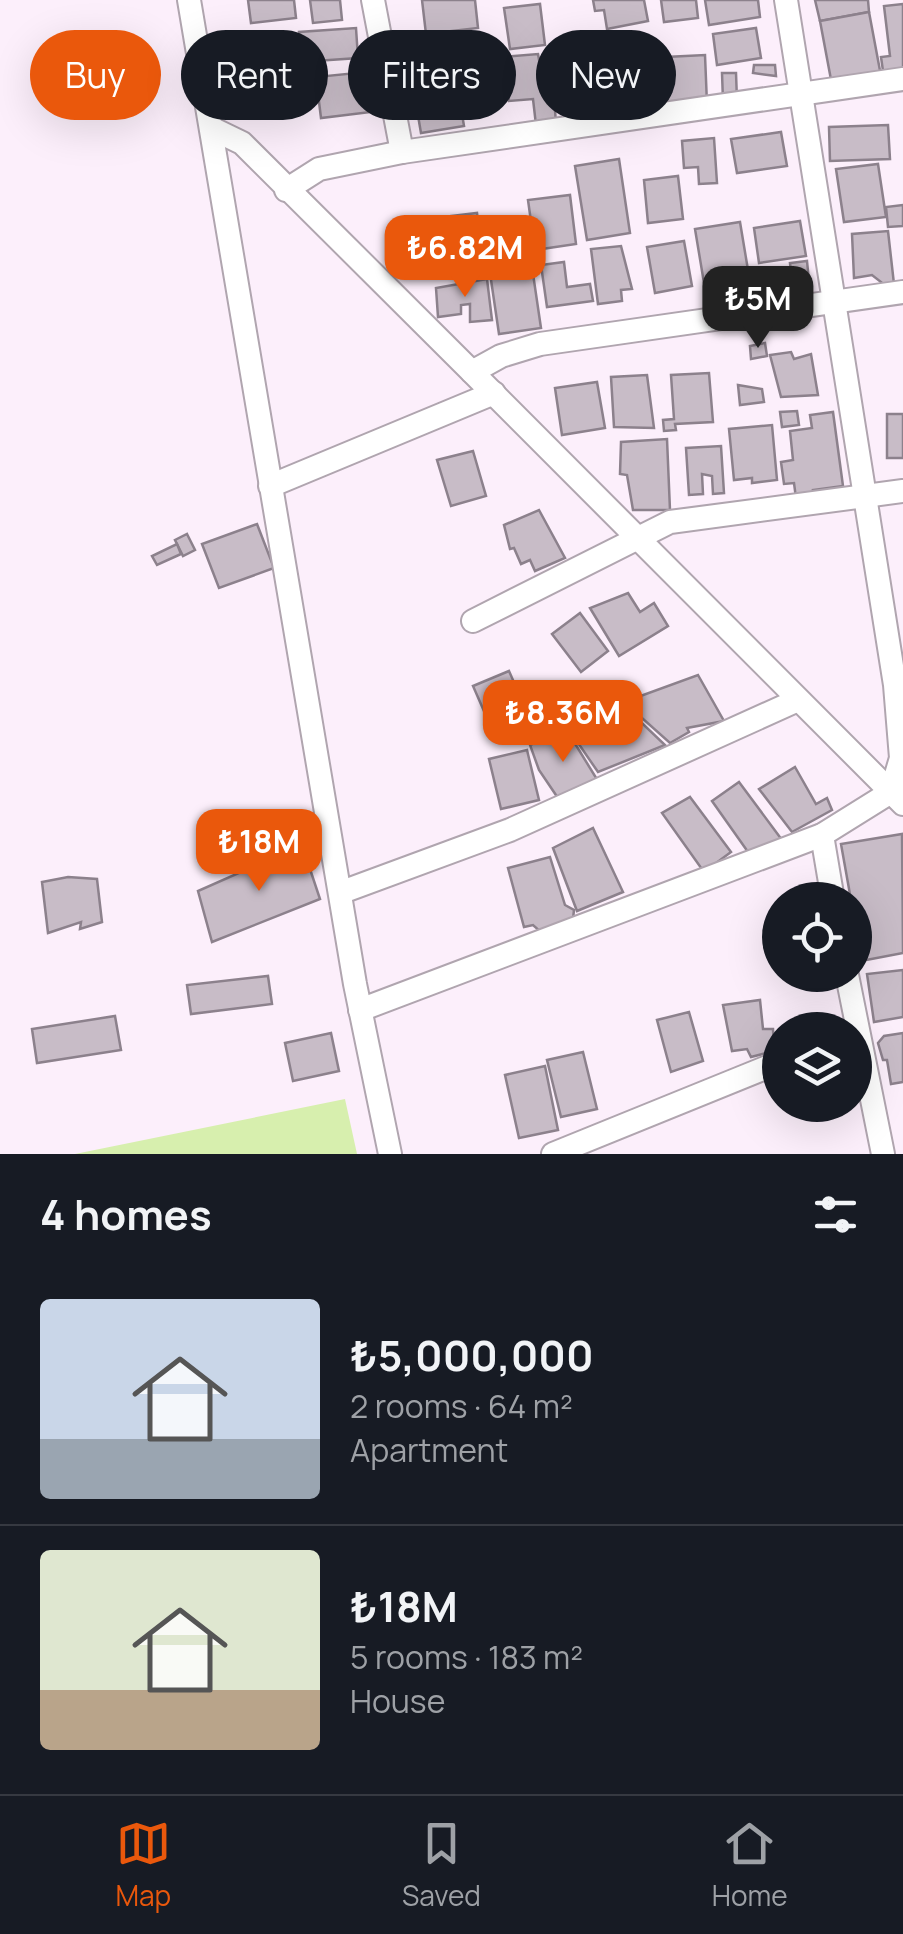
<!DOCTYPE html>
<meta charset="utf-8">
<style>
body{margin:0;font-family:Manrope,sans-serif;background:#20242c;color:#f1f3f6;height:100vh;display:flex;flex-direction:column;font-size:38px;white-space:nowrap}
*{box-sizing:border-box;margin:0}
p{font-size:32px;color:#9ea1a6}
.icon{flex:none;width:55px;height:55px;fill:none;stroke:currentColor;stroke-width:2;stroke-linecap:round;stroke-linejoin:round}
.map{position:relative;height:1154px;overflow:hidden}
.sheet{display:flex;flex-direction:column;background:#171b24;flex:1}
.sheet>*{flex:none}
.hud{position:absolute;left:30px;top:30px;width:845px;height:90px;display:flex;gap:20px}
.controls{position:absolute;left:762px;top:882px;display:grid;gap:20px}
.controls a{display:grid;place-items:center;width:110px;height:110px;border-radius:50%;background:#171b24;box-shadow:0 10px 40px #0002;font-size:50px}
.price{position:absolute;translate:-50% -85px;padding:0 22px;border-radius:20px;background:#ea580c;color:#fff;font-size:32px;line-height:65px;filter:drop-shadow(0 2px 5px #0008)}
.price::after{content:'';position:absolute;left:50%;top:60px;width:30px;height:22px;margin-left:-15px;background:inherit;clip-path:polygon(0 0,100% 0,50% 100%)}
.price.current{background:#222;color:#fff}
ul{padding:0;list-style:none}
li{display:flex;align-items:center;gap:30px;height:250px;padding:0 40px}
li+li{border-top:2px solid #363941}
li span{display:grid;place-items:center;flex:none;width:280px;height:200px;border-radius:10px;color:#555}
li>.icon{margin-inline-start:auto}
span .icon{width:120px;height:120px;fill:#fffc;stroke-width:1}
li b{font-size:42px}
h2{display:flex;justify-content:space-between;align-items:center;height:120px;padding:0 40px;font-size:42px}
.chip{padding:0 35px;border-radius:45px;background:#171b24;box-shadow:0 10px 40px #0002;font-size:35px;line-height:90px}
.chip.current{background:#ea580c;color:#fff}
.menu{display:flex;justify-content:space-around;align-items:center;height:140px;border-top:2px solid #363941;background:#171b24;font-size:28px;color:#9ea1a6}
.menu a{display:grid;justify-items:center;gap:5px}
.menu .current{color:#ea580c}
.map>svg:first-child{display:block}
.green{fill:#d7efae}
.building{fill:#c8bcc7;stroke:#8c818c;stroke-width:2.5}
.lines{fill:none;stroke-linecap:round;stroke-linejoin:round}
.minor-casing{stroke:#b0a5af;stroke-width:26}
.minor{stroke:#fff;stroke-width:22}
</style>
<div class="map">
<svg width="903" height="1154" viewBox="0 0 903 1154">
<rect width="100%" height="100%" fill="#fceffb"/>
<polygon class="green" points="345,1099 357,1154 75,1154"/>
<g class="building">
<polygon points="248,0 294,0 296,18 251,23"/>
<polygon points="310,0 340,0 342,20 313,23"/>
<polygon points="422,0 475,0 478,28 426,34"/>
<polygon points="593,0 644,0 648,21 607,29 604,10 595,11"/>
<polygon points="661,0 696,0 698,18 664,22"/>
<polygon points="705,0 758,0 760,17 709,25"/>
<polygon points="815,0 868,0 869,12 820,21"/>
<polygon points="540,4 545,45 510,49 504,8"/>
<polygon points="903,4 903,69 883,71 881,57 890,56 884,6"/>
<polygon points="869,12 881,76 832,85 820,21"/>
<polygon points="356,28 358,58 301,62 299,32"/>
<polygon points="756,28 761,58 717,65 713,34"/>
<polygon points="538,54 546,98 554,98 556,123 536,125 533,99 509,101 503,57"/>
<polygon points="705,55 707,104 668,106 666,57"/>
<polygon points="649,59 654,107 617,110 613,63"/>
<polygon points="754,65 775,65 776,76 753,73"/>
<polygon points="366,72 371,112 321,118 316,77"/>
<polygon points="722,73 736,73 737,100 723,101"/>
<polygon points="293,75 297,103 246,108 244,79"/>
<polygon points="458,90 464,126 421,133 415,98"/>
<polygon points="888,125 890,159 830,161 829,127"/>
<polygon points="781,132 787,166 737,173 731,139"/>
<polygon points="714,138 717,183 699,184 698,167 684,168 682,141"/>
<polygon points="619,159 630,233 587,240 575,166"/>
<polygon points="878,164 886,217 844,222 836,169"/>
<polygon points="678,176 683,219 648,223 644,180"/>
<polygon points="570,195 576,244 535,250 528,200"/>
<polygon points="903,205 903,226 888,227 886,207"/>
<polygon points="477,213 483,262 431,267 426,219"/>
<polygon points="800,221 806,256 759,263 754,228"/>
<polygon points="740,222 749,276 704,283 695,229"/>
<polygon points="888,231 894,284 886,286 872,275 854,278 852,234"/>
<polygon points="684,241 692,286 655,293 647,247"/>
<polygon points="621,246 632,289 621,290 622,301 598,304 591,249"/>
<polygon points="807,261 811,301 786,304 783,281 792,280 790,263"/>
<polygon points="564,262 567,287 590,284 593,301 547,307 541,265"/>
<polygon points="532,267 541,328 499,334 490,273"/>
<polygon points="487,279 492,320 470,322 470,304 461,305 461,314 438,317 436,288"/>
<polygon points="765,343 767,356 751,359 750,346"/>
<polygon points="791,352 794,359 811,354 818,395 781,397 770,355"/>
<polygon points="709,373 713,422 675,424 676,430 664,431 663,420 674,419 671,375"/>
<polygon points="647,375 654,428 614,427 611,377"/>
<polygon points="597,382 605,428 562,435 555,388"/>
<polygon points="738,385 762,389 764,402 740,405"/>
<polygon points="797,411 799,425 782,427 780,412"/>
<polygon points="833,412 843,486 813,490 814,496 796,498 794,483 784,484 781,462 793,460 790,431 812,428 810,415"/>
<rect x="887" y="414" width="16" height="44"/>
<polygon points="772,425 777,480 752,483 752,478 734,480 729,429"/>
<polygon points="667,439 670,510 633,510 627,475 620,474 621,442"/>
<polygon points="721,446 724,493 713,494 712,476 702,474 703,494 689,495 686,448"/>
<polygon points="473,451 486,496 451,506 437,460"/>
<polygon points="539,510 565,558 535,571 530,560 521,564 514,548 510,549 504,525"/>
<polygon points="257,524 274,568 219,588 202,544"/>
<polygon points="187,534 195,550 183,556 175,540"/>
<polygon points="177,544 181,554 157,565 152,556"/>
<polygon points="628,593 640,612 654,603 668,626 619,656 590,608"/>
<polygon points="580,613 608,651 581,672 552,634"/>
<polygon points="509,671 530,719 494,734 473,686"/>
<polygon points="698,675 724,721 687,728 689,732 670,743 624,702"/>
<polygon points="602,685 665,745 598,772 552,705"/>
<polygon points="566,729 598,781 560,801 539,770 530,745"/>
<polygon points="527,750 539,800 501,809 489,759"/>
<polygon points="795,767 816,804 827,798 832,810 792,832 759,789"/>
<polygon points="739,782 782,840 753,859 712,801"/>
<polygon points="690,797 731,852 704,872 662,813"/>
<polygon points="593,828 623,892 577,911 553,848"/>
<polygon points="902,834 903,953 861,961 855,900 851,900 841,844"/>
<polygon points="302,845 320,899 212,942 198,891"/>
<polygon points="550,857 565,905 574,910 573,919 564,926 551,926 550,932 542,933 533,925 524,927 508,868"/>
<polygon points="68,877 97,879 102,922 80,929 81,922 48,933 42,882"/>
<polygon points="903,970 903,1017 874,1022 867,974"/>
<polygon points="268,976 272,1004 191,1014 187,985"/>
<polygon points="760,1000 763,1029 773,1029 774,1051 751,1057 747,1049 732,1051 723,1005"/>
<polygon points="689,1012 703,1061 671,1072 657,1020"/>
<polygon points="115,1016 121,1050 37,1063 32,1029"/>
<polygon points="331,1033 339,1071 293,1081 285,1043"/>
<polygon points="903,1033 903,1082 891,1084 887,1060 883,1060 878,1043 884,1036"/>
<polygon points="583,1052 597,1109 561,1117 547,1060"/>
<polygon points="545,1066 558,1130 519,1138 505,1075"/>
</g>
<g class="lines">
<g class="minor-casing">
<g id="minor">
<polyline points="189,0 355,984 390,1154"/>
<polyline points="373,0 402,152"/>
<polyline points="211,128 242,143 472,372 501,356 540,344 903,292"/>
<polyline points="286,190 319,169 402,152 903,79"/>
<polyline points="472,372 903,804"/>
<polyline points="270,486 494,393"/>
<polyline points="473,621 670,522 903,491"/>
<polyline points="822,835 833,900"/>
<polyline points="342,892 510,830 798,700"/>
<polyline points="847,975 883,1154"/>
<polyline points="360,1010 822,835 891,792 901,758 895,685 786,0"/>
<polyline points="553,1154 780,1062"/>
</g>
</g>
<use href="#minor" class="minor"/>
</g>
</svg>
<div class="controls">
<a><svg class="icon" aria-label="locate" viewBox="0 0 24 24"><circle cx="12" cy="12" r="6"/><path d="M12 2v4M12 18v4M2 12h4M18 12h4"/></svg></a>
<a><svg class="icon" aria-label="layers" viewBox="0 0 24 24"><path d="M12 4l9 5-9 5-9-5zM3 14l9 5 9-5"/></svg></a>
</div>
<b class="price" style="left:465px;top:300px">₺6.82M</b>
<b class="price current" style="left:758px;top:351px">₺5M</b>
<b class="price" style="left:563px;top:765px">₺8.36M</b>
<b class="price" style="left:259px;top:894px">₺18M</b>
<div class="hud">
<a class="chip current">Buy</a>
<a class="chip">Rent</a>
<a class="chip">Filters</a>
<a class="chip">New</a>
</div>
</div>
<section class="sheet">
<h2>4 homes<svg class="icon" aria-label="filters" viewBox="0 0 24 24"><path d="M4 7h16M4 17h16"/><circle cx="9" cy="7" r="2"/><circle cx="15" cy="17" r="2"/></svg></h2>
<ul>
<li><span style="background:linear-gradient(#c9d6e8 70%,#9aa5b1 0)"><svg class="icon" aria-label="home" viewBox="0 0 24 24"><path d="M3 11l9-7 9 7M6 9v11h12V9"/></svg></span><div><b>₺5,000,000</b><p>2 rooms · 64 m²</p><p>Apartment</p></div></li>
<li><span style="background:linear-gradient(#dfe7d0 70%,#b9a48a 0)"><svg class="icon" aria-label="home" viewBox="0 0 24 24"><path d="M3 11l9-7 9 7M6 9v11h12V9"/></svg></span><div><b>₺18M</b><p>5 rooms · 183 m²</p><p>House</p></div></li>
</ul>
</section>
<nav class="menu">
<a class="current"><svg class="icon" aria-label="map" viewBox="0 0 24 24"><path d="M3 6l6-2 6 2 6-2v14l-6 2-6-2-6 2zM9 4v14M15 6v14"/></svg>Map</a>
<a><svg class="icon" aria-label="saved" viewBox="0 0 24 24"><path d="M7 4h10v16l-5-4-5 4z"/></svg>Saved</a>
<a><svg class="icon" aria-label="home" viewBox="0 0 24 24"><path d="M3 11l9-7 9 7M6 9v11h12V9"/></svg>Home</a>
</nav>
